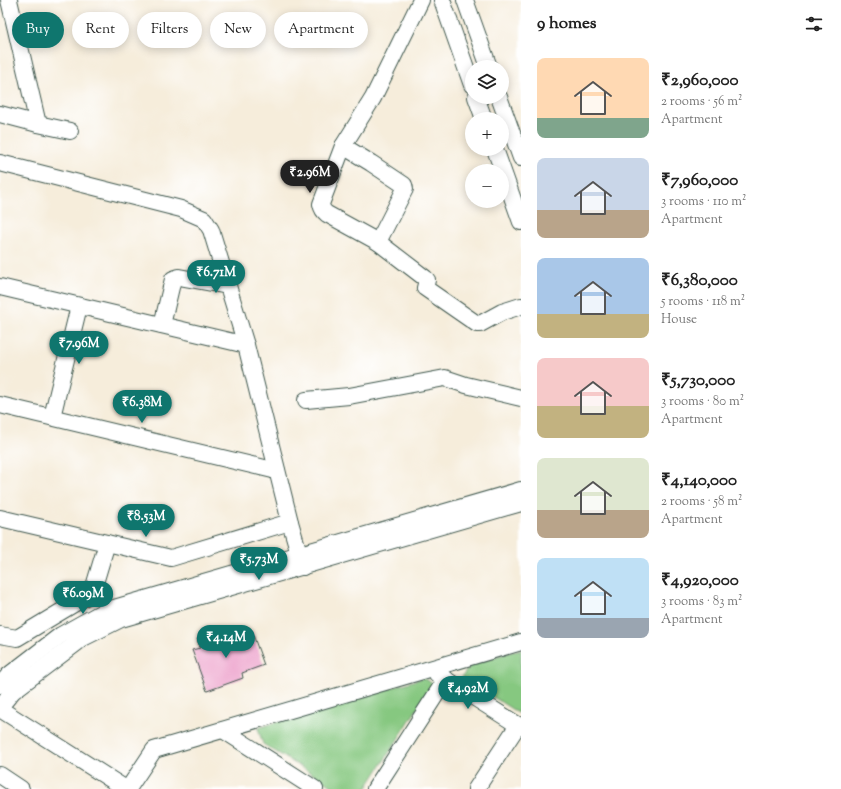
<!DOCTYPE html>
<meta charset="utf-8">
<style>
body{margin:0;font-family:"Sorts Mill Goudy",serif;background:#f6f6f6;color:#222;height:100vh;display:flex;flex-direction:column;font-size:15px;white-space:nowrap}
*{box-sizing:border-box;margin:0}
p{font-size:13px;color:#767676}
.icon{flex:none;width:22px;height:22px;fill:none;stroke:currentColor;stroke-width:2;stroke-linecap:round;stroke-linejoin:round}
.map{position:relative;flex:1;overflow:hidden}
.drawer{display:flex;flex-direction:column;background:#fff;width:320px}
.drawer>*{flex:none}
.top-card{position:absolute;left:12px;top:12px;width:380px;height:36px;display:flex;gap:8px}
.controls{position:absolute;left:465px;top:60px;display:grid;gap:8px}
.controls a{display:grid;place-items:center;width:44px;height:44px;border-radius:50%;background:#fff;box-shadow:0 2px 10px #0003;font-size:20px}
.price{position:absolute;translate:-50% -34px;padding:0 9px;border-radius:14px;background:#0f766e;color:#fff;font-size:13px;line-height:26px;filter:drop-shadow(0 1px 2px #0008)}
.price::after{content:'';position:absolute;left:50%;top:24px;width:12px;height:9px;margin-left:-6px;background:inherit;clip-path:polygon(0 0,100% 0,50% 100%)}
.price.on{background:#222;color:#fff}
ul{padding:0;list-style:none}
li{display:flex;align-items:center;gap:12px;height:100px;padding:0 16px}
li span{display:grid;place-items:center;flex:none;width:112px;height:80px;border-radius:8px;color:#555}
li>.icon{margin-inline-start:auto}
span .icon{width:48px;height:48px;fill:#fffc;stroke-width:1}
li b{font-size:17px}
h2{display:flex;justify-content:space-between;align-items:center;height:48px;padding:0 16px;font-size:17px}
.pill{padding:0 14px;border-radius:18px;background:#fff;box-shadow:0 2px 10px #0003;font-size:14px;line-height:36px}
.pill.on{background:#0f766e;color:#fff}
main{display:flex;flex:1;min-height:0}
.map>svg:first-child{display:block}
.green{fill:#86c880;stroke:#52825a}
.building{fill:#eea8cf}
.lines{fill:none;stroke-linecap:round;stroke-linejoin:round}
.minor-casing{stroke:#3f574d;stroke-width:18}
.minor{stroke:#fff;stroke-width:16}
</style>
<main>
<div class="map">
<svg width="521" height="789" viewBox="0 0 521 789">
<rect width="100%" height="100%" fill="#fff"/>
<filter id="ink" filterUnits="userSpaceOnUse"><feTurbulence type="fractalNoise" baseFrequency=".025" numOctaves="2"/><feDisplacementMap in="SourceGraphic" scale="8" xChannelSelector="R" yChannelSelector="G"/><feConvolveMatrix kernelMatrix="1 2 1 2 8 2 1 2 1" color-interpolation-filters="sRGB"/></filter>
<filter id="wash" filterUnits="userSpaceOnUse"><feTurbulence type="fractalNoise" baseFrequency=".012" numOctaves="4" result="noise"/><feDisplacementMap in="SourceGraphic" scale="16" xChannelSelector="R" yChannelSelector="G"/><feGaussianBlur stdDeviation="0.9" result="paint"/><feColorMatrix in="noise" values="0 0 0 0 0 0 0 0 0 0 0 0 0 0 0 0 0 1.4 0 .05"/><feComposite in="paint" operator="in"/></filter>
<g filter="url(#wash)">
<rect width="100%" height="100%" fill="#f6eddb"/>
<g class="green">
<polygon points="521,649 521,715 462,677 471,664"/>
<polygon points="423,678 433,684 366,789 337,789 263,744 258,728"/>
</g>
<g id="blocks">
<polygon class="building" points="220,631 224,642 252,632 264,665 242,673 243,678 207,691 192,650 200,648 197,639"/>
</g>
</g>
<g filter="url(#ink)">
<use href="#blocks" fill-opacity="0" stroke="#3f574d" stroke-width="1"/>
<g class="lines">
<g class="minor-casing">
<g id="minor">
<path d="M421,0L373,98L343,146L321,204C322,209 323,211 327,214L378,242L425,278L427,280L425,288L477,324H480L502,312L521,306"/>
<polyline points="442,0 472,85"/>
<polyline points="465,0 489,67"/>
<polyline points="476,97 484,119"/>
<polyline points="499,97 521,158"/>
<polyline points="0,114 38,124 9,0"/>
<polyline points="38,124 70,131"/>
<polyline points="343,146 371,163 404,185 405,189 378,242"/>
<polyline points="495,149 521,222"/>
<polyline points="0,163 181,209 204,219 211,230 246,345 290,522 303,567"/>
<polyline points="0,287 246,345"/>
<polyline points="162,325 173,279 179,277 228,286"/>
<polyline points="306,400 349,396 445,378 466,385 521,398"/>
<polyline points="0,405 277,471"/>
<polyline points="52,417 79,306"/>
<polyline points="0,518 171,558 290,522"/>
<polyline points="0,635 17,638 92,593 107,543"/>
<polyline points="437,674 521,727"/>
<polyline points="0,685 9,675 61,635 104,611 521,490"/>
<polyline points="0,707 13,691 83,638 121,619 521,503"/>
<polyline points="0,709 126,789"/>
<polyline points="223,730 315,789"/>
<polyline points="0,775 21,789"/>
<polyline points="128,789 154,750 521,642"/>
<polyline points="375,789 446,679"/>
<polyline points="476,789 518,725"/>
</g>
</g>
<use href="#minor" class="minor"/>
</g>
</g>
</svg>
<div class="controls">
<a><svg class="icon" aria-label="layers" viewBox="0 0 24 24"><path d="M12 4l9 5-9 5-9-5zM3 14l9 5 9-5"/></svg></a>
<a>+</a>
<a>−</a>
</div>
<b class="price on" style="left:310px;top:194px">₹2.96M</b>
<b class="price" style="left:216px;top:294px">₹6.71M</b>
<b class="price" style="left:79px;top:365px">₹7.96M</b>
<b class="price" style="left:142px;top:424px">₹6.38M</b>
<b class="price" style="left:146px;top:538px">₹8.53M</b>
<b class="price" style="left:259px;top:581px">₹5.73M</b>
<b class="price" style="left:83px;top:615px">₹6.09M</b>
<b class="price" style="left:226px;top:659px">₹4.14M</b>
<b class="price" style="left:468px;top:710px">₹4.92M</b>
<div class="top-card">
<a class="pill on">Buy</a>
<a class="pill">Rent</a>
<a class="pill">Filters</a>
<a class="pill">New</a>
<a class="pill">Apartment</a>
</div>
</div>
<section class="drawer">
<h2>9 homes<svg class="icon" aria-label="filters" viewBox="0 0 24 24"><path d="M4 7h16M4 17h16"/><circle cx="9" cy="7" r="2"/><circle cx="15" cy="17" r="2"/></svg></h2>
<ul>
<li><span style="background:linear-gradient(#ffd9b3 75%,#7fa58c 0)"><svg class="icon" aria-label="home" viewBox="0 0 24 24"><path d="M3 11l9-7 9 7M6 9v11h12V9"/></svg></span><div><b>₹2,960,000</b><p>2 rooms · 56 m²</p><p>Apartment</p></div></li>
<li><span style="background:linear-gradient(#c9d6e8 65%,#b9a48a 0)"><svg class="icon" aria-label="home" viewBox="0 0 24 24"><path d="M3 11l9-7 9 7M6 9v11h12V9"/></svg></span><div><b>₹7,960,000</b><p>3 rooms · 110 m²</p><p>Apartment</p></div></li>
<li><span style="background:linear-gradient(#a9c7e8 70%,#c2b280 0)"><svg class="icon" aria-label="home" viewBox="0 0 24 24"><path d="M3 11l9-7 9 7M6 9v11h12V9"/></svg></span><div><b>₹6,380,000</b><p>5 rooms · 118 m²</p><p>House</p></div></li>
<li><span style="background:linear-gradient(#f6c9c9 60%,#c2b280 0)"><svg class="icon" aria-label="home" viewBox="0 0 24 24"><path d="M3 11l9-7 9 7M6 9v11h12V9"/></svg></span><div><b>₹5,730,000</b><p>3 rooms · 80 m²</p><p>Apartment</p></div></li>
<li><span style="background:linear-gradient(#dfe7d0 65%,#b9a48a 0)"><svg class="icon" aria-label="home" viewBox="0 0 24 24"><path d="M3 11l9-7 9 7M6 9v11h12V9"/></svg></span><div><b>₹4,140,000</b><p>2 rooms · 58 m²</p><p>Apartment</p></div></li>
<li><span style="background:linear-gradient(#bfe0f5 75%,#9aa5b1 0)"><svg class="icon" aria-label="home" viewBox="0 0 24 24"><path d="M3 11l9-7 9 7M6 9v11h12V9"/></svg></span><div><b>₹4,920,000</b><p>3 rooms · 83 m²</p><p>Apartment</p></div></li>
</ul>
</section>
</main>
